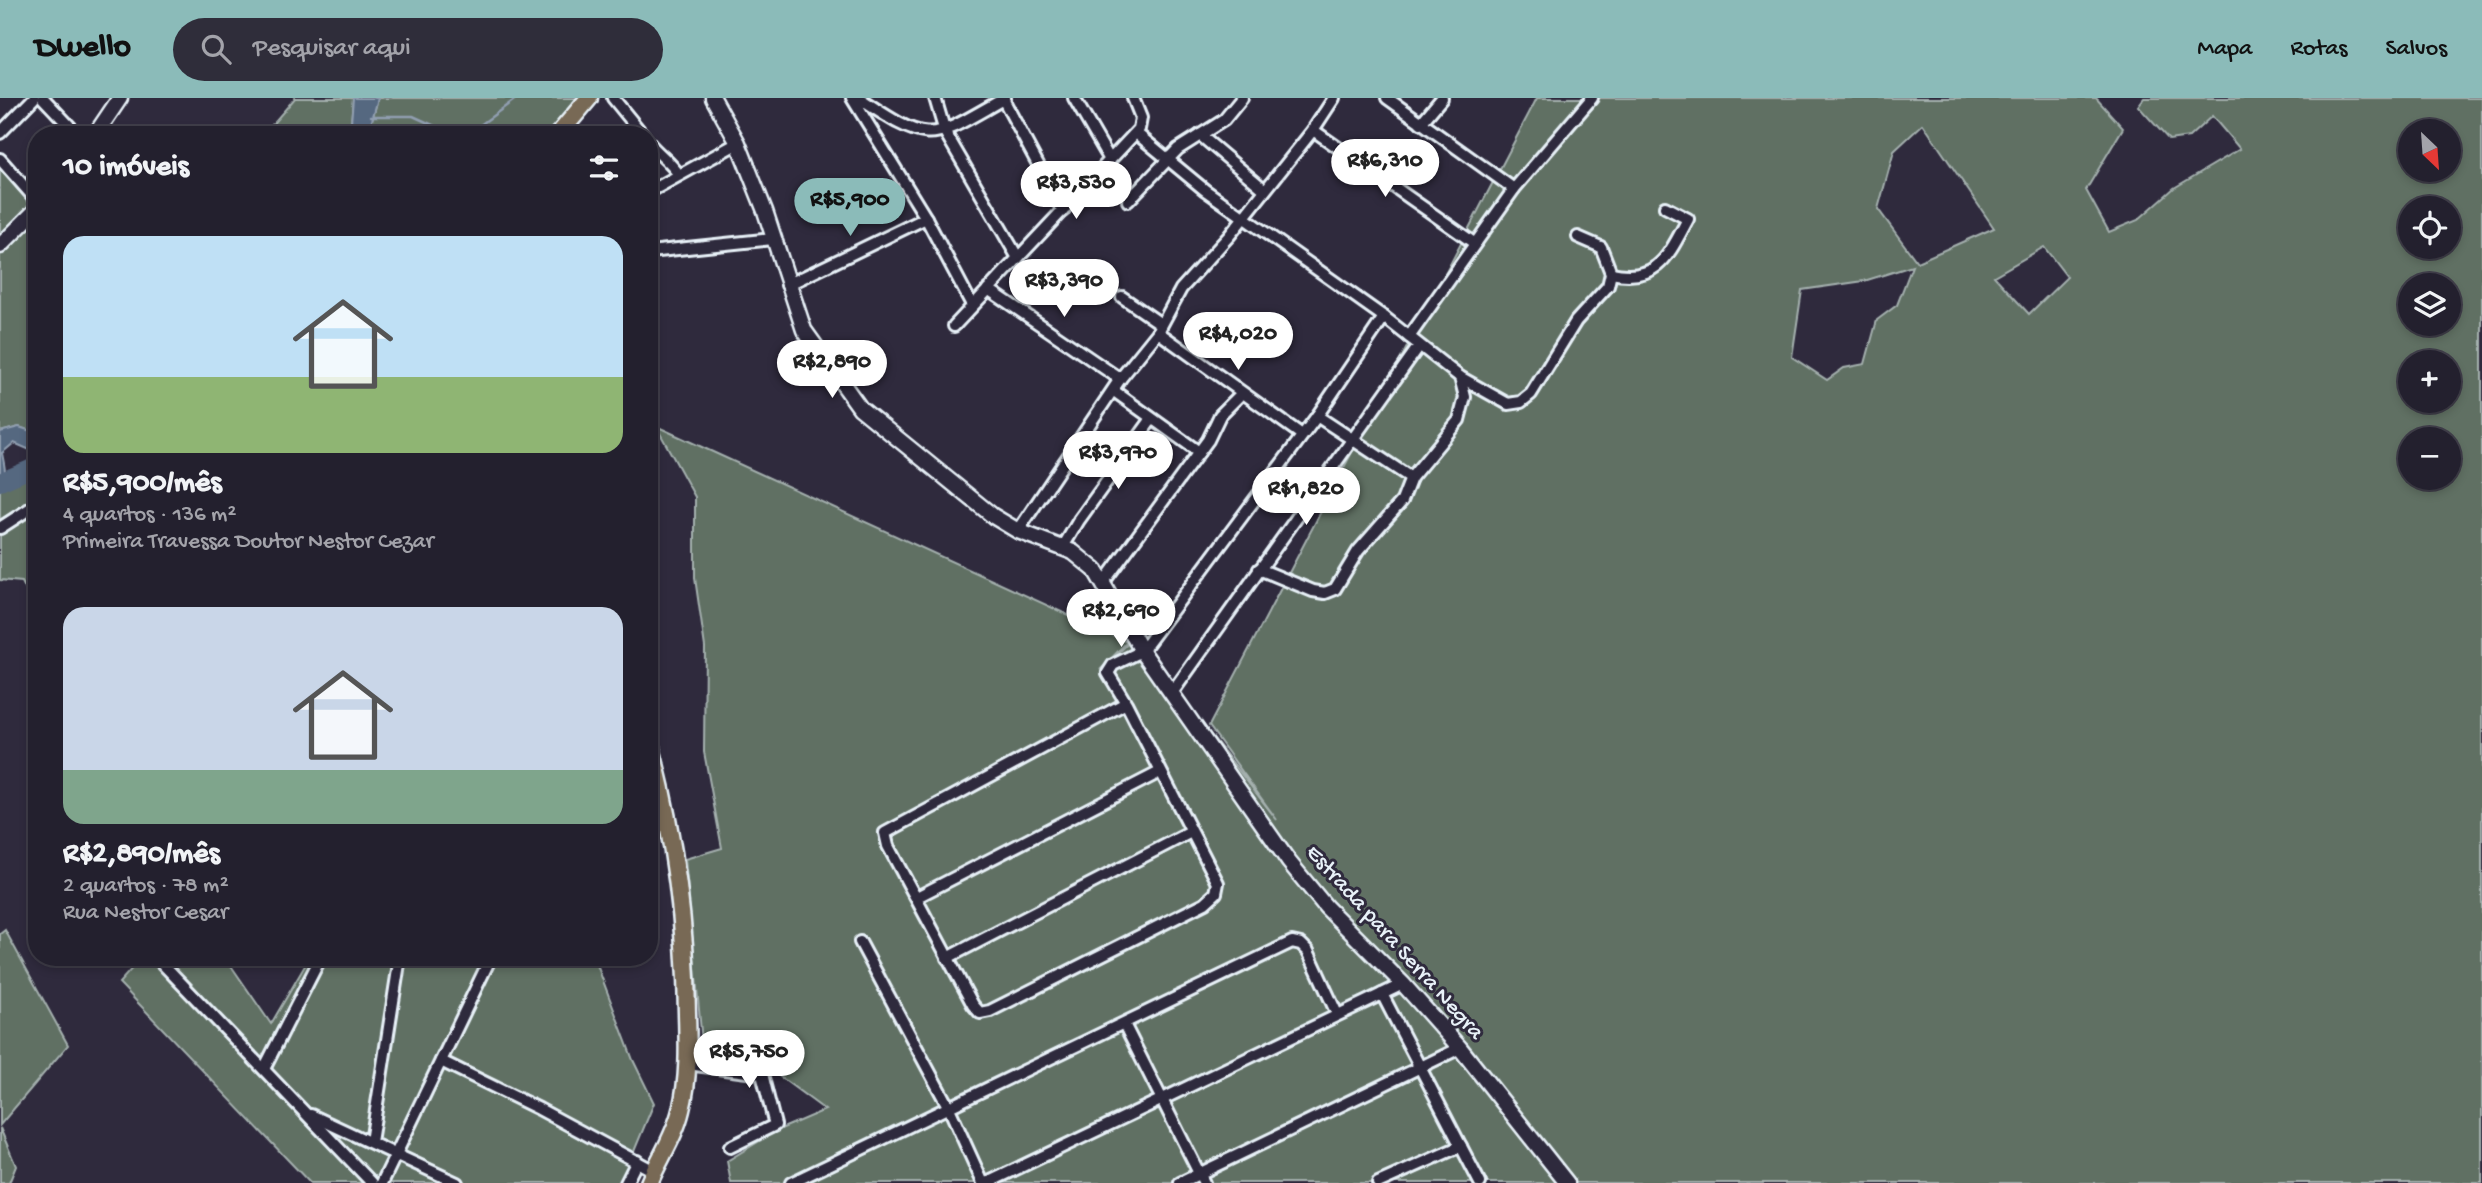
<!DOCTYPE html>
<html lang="pt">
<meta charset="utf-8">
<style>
body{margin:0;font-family:"Gochi Hand",sans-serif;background:#2f2d3a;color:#f1f3f6;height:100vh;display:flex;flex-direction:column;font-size:26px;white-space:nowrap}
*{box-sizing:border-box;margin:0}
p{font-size:23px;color:#a3a3aa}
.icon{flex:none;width:38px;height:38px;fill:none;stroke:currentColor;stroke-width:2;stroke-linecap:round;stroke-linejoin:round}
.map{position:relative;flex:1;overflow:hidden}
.side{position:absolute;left:28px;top:28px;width:630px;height:840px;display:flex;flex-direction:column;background:#23202e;border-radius:28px;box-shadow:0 4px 10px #0003,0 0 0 2px #403e4a}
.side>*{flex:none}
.needle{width:46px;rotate:155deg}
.controls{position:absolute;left:2398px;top:21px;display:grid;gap:14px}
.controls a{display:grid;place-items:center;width:63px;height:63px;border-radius:50%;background:#23202e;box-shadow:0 4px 10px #0003,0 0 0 2px #403e4a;font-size:35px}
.price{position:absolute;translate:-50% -60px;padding:0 16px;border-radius:24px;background:#fff;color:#222;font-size:23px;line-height:46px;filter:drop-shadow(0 2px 4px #0008)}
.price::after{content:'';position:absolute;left:50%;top:42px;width:21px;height:16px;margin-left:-10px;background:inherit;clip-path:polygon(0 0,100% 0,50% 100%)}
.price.active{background:#8bbbb9;color:#111}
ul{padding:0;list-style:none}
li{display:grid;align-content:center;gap:14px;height:371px;padding:0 35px}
li span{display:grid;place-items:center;height:217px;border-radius:21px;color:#555}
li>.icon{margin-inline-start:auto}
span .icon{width:126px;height:126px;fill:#fffc;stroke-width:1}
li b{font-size:30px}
h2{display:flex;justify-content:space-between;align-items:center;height:84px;padding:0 35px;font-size:30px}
header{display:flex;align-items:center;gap:42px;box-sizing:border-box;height:98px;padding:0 35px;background:#8bbbb9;color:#111}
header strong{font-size:33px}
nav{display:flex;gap:38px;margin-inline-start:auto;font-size:24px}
.search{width:490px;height:63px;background:#2f2d3a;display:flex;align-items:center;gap:18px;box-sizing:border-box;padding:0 24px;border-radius:38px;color:#a3a3aa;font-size:26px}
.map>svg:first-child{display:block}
.green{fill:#606f64;stroke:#a4b0ae;stroke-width:2;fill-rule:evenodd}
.water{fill:#556780;stroke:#909eb0;stroke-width:2}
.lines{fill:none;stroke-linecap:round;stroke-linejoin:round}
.stream{stroke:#909eb0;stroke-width:2.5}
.river{stroke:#556780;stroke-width:18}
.street-casing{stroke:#e8f1f8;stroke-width:16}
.secondary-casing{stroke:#e8f1f8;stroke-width:19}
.primary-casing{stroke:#e8f1f8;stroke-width:21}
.street{stroke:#2f2a3d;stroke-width:10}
.secondary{stroke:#2f2a3d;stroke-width:14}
.primary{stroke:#786954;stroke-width:16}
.labels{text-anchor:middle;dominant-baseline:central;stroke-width:6;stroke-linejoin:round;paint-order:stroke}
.street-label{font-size:23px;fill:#e8f1f8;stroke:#2f2a3d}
</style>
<header>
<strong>Dwello</strong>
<div class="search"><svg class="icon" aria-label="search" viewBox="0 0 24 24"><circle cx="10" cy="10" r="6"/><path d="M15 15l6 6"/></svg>Pesquisar aqui</div>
<nav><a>Mapa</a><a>Rotas</a><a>Salvos</a></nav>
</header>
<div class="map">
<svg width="2482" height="1085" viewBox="0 0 2482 1085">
<rect width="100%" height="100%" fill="#2f2a3d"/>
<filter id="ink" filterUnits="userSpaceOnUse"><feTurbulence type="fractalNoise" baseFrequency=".0143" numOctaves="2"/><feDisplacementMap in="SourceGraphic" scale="14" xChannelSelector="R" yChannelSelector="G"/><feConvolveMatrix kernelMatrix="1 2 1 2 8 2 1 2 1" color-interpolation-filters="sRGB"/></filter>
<g filter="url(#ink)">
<g class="green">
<polygon points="295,0 353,0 350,37 263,37"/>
<polygon points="378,0 578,0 549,37 368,37"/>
<path d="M1537,0H2096L2123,30L2086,92L2109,134L2138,122L2174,90L2240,51L2212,18L2189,39L2169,42L2138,8L2144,0H2482V1085H731L727,1063L776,1033L825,1012L768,970L703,955L685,761L722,750L704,654L705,549L695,480V399L656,328L1127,544L1100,572L1135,539L1277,722L1209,628ZM1923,26L1994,130L1917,164L1878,111L1894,53ZM2410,33H2448V72H2410ZM2410,110H2448V149H2410ZM2044,149L2067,179L2029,216L1994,178ZM1912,168L1897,207L1877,222L1865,266L1844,270L1827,282L1792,259L1802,192L1864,183ZM2410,187H2448V226H2410ZM2410,264H2448V303H2410ZM2410,341H2448V380H2410Z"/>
<polygon points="0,66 37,107 37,335 19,329 0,334"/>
<polygon points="37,372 37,514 22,484 0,482 0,392"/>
<polygon points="5,832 68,947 0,1027 0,836"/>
<polygon points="142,859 225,859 271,926 310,859 594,859 633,962 654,1005 621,1085 310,1085 119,885"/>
<polygon points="0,1030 16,1068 9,1085 0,1085"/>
</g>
<g class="water">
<polygon points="353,0 378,0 368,37 350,37"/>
<path d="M19,329L37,335V355L14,345L2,355C4,367 9,382 0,392V334Z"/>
</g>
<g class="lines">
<polyline class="stream" points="371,18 413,18 435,28 468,36 517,0"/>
<polyline class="river" points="0,384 37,368"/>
<g class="street-casing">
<g id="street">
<polyline points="43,0 78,37"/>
<polyline points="613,0 643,37"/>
<polyline points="852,0 926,120 972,207"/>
<path d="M859,0C933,50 930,42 1005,0"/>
<polyline points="935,0 945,34 1018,160"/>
<polyline points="1074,0 1110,62"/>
<polyline points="1387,0 1514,91"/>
<polyline points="1003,1 1063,113"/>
<polyline points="1421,25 1442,0"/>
<polyline points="1313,32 1474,145"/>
<polyline points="0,35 34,0"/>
<polyline points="1136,35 1205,92 1384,219 1460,279 1508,306 1521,304 1531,296 1576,223 1608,188 1611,175 1601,149 1578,139"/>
<polyline points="1200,37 1265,92"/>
<path d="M649,45C659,57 671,64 679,77"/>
<polyline points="0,61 37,103"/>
<polyline points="649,94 738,45"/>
<polyline points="1128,103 1178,51 1224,22 1242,0"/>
<polyline points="649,154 773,141"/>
<path d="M1611,175C1658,185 1668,158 1688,121L1665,109"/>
<polyline points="787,187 926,120"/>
<polyline points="988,191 1120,281"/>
<polyline points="1122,199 1161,226"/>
<polyline points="954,228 1139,31 1141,20 1133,0"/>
<polyline points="1158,234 1302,337"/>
<polyline points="1409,239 1514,91 1592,0"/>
<polyline points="1114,293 1199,354"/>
<polyline points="1317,318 1411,380"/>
<polyline points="0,430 37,406"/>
<polyline points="1018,433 1120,281 1158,234 1181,191 1229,138 1313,32 1334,0"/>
<polyline points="1063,449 1079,422 1151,322"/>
<polyline points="1259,471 1313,493 1325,495 1335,491 1358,453 1402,403 1411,380 1459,322 1465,299 1460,279"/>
<polyline points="1103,485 1208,342 1220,317 1241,296"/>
<polyline points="1172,595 1419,248"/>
<polyline points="1126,605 885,735 888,748 973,907 980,915 990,913 1205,805 1216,795 1218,785 1126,605 1108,575 1113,567 1142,553 1317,318 1384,219"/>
<polyline points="917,799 1160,674"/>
<polyline points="860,844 949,1010 983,1085"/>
<polyline points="947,860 1191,734"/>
<polyline points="159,862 372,1085"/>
<polyline points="1382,896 1480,1085"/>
<polyline points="1124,926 1204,1085"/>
<polyline points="441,963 539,1011 654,1073"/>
<polyline points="688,966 762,976 775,1027 730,1049"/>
<polyline points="264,971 321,859"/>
<polyline points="311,1017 457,1085"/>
<polyline points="371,1044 400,859"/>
<polyline points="382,1085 491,859"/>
<polyline points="626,1085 637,1063"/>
<polyline points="791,1085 1292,844 1301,846 1308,853 1337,916"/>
<polyline points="987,1085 1403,886"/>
<polyline points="1180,1085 1460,950"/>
<polyline points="1378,1085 1461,1048"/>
</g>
</g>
<g class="secondary-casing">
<g id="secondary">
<polyline points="713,0 738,45 765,113 804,232 860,310 993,418 1018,433 1073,454 1095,472 1142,553 1289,764 1326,809 1403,886 1460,950 1567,1085"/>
<polyline points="95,37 120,0"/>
<polyline points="0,148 37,111"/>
</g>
</g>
<g class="primary-casing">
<g id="primary">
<polyline points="558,37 589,0"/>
<path d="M649,1085C659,1061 675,1038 681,1012C689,981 688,948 687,916C686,823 673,732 649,642"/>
</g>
</g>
<use href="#street" class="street"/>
<use href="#secondary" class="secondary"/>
<use href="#primary" class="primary"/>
</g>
</g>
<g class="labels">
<g class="street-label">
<text transform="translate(1394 845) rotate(48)">Estrada para Serra Negra</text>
</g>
</g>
</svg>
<div class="controls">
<a><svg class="needle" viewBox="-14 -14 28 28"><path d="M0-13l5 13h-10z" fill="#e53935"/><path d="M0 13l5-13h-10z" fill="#a3a3aa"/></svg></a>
<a><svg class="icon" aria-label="locate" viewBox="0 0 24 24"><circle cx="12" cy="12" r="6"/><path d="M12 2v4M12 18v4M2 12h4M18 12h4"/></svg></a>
<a><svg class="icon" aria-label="layers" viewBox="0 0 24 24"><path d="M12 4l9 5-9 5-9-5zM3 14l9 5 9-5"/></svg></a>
<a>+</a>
<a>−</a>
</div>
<b class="price" style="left:1385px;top:101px">R$6,310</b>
<b class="price" style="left:1076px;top:123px">R$3,530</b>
<b class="price active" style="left:850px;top:140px">R$5,900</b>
<b class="price" style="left:1064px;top:221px">R$3,390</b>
<b class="price" style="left:1238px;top:274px">R$4,020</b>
<b class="price" style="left:832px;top:302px">R$2,890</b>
<b class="price" style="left:1118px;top:393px">R$3,970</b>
<b class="price" style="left:1306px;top:429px">R$1,820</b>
<b class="price" style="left:1121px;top:551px">R$2,690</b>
<b class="price" style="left:749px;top:992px">R$5,750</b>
<section class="side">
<h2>10 imóveis<svg class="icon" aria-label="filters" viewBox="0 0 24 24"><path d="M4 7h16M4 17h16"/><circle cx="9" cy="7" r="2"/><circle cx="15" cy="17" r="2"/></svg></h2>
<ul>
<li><span style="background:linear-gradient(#bfe0f5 65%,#8fb573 0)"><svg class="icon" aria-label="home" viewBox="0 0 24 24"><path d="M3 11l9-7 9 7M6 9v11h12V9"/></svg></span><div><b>R$5,900/mês</b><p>4 quartos · 136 m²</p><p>Primeira Travessa Doutor Nestor Cezar</p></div></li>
<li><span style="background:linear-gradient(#c9d6e8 75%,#7fa58c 0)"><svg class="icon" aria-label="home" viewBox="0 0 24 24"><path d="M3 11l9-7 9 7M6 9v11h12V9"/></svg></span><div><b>R$2,890/mês</b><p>2 quartos · 78 m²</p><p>Rua Nestor Cesar</p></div></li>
</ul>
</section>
</div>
